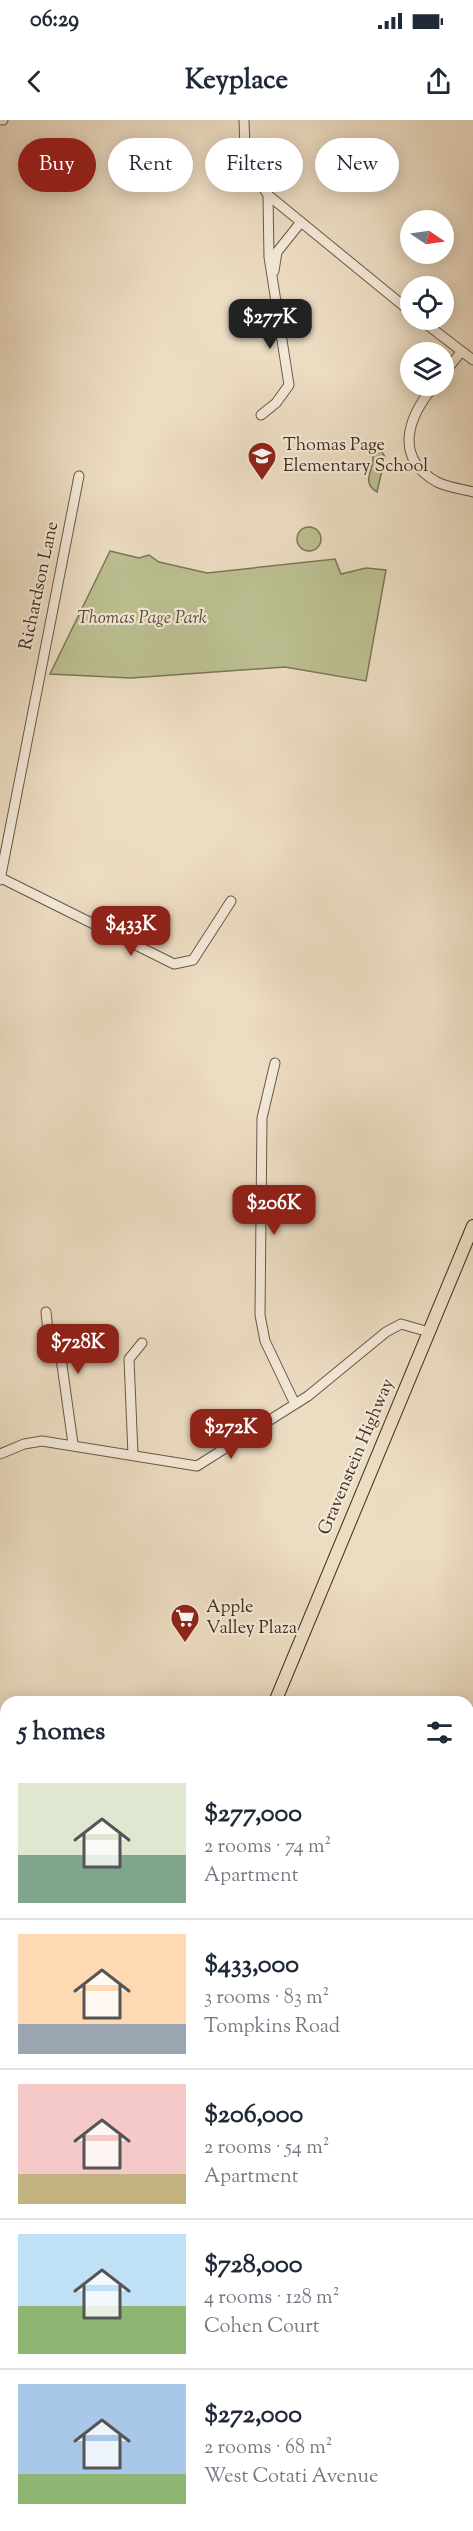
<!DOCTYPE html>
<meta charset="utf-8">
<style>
body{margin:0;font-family:"Sorts Mill Goudy",serif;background:#f6f6f7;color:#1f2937;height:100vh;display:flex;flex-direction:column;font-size:22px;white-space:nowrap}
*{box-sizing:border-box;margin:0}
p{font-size:20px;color:#747a83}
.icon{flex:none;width:33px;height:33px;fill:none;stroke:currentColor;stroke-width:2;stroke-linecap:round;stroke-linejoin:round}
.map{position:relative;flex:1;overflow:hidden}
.details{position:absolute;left:0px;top:1576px;width:474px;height:836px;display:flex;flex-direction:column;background:#fff;border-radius:18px 18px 0 0;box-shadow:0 3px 15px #0003}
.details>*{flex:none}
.top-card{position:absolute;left:18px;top:18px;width:438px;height:54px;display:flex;gap:12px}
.needle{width:39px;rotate:103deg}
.buttons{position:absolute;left:400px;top:90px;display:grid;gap:12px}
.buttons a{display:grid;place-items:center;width:54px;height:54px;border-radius:50%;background:#fff;box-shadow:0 3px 15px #0003;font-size:30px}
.price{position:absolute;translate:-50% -51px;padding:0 14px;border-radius:12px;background:#8f2418;color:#fff;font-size:20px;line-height:39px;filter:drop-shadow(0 2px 3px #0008)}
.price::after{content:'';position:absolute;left:50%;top:36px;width:18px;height:14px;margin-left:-9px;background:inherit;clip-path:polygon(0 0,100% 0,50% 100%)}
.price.current{background:#222;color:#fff}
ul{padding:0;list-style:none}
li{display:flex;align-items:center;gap:18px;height:150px;padding:0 18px}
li+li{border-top:2px solid #e0e1e3}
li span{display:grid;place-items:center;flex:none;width:168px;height:120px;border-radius:0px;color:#555}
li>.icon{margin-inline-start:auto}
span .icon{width:72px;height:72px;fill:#fffc;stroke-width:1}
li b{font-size:26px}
h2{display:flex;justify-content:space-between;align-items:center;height:72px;padding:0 18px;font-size:26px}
.pill{padding:0 21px;border-radius:27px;background:#fff;box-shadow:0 3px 15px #0003;font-size:21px;line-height:54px}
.pill.current{background:#8f2418;color:#fff}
.status{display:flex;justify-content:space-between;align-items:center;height:42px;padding:0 30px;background:#fff;direction:ltr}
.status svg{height:16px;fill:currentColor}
header{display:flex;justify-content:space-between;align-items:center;height:78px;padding:0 18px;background:#fff;font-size:27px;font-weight:700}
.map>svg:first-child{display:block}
.green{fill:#bbbf91;stroke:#7b7656;stroke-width:1.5}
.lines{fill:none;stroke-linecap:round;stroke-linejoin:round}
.minor-casing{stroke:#675a46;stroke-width:11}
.major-casing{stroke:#3b2e1c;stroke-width:14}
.highway-casing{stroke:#3b2e1c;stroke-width:16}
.minor{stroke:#f3e8d7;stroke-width:9}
.major{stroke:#ecdcc2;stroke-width:12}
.highway{stroke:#ecdcc2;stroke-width:14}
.labels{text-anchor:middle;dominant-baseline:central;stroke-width:4.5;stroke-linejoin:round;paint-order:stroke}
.poi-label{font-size:18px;fill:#3b2e1c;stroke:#f3e8d7;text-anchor:start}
.street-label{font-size:18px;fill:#3b2e1c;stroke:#f3e8d7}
.park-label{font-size:18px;font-style:italic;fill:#554b33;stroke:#f3e8d7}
</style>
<div class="status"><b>06:29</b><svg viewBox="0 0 49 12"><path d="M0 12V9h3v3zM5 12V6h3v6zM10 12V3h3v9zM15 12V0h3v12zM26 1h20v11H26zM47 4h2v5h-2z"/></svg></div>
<header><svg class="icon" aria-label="back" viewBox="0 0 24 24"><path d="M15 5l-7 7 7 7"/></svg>Keyplace<svg class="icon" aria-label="share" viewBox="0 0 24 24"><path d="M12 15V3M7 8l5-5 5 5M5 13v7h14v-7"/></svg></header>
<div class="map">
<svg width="473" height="2411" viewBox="0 0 473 2411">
<rect width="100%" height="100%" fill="#ecdcc2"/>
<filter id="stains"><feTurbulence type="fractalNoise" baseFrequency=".00333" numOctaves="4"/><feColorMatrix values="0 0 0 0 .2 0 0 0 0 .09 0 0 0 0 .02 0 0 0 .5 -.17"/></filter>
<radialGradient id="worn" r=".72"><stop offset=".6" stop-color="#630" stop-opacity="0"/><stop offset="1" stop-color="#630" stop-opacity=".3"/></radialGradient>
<g class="green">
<path d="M375,321L385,337L377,372C355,359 386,340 366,327Z"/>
<circle cx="309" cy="419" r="12"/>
<polygon points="110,431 139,438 149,435 159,442 207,453 335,439 341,454 366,448 386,450 366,561 285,547 131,558 50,554"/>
</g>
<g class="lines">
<g class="minor-casing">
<g id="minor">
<polyline points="0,0 3,0"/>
<polyline points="244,0 245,28 250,47 268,75 411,192"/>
<polyline points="274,151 277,132 301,102"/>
<polyline points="421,200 473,240"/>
<polyline points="444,253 461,232"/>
<path d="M434,266C408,297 393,337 437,362C447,367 461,369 473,372"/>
<polyline points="261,295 276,283 289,265 269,137 268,75"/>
<polyline points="1,758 174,844 193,840 231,781"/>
<polyline points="0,760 79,356"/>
<polyline points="275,943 262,998 260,1195 265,1221 295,1284"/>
<polyline points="46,1192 48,1211 61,1238 73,1324"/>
<polyline points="0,1334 24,1324 42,1321 197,1346 308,1276 386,1212 401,1204 429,1212"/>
<polyline points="133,1335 129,1239 142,1223"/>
<polyline points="0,1611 6,1605"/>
<polyline points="0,1686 6,1689"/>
<polyline points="468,2045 473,2045"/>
<polyline points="468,2219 473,2218"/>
<polyline points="468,2291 473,2289"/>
<polyline points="70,2406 72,2411"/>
<polyline points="183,2406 185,2411"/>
<polyline points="325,2406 327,2411"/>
<polyline points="385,2406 395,2411"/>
<polyline points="0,2407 1,2411"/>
<polyline points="129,2411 146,2406"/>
</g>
</g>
<g class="major-casing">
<g id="major">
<polyline points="275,1582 473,1106"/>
<polyline points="468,1927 473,1930"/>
<polyline points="0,2201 6,2199"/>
</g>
</g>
<g class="highway-casing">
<g id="highway">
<polyline points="0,1832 6,1832"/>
<polyline points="0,1876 6,1877"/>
<polyline points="0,1905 6,1906"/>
<polyline points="0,1957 6,1960"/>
<polyline points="468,1962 473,1964"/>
<polyline points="468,1978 473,1979"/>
<polyline points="468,2009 473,2011"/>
<polyline points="468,2023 473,2024"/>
</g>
</g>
<use href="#minor" class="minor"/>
<use href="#major" class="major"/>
<use href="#highway" class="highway"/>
</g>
<defs>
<g id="school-pin" transform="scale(1.5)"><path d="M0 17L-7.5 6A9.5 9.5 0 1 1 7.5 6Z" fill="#8f2418" stroke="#f3e8d7"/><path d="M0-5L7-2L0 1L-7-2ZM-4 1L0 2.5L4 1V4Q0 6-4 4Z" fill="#fff"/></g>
<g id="supermarket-pin" transform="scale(1.5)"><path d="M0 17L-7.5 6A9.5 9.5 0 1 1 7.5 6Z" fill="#8f2418" stroke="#f3e8d7"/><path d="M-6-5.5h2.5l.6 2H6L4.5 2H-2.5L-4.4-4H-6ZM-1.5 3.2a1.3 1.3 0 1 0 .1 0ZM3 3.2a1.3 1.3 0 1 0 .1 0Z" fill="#fff"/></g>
</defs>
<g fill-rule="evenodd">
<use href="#school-pin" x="262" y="336"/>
<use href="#supermarket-pin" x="185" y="1498"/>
</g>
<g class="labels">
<g class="poi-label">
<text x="283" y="326">Thomas Page<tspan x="283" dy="21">Elementary School</tspan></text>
<text x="206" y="1488">Apple<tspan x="206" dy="21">Valley Plaza</tspan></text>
</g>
<g class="street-label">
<text transform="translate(40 466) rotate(-78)">Richardson Lane</text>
<text transform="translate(357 1337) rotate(-67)">Gravenstein Highway</text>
</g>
<g class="park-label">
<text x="142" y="499">Thomas Page Park</text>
</g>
</g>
<rect width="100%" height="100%" filter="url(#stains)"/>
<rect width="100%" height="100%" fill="url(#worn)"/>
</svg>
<div class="buttons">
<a><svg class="needle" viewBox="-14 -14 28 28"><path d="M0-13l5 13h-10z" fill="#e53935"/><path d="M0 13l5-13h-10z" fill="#747a83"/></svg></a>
<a><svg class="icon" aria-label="locate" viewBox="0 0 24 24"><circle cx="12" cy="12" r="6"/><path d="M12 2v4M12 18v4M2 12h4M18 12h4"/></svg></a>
<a><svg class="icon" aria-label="layers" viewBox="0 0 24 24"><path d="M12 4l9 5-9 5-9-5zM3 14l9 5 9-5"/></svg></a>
</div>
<b class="price current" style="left:270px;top:230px">$277K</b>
<b class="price" style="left:131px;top:837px">$433K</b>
<b class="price" style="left:274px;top:1116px">$206K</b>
<b class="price" style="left:78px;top:1255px">$728K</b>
<b class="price" style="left:231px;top:1340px">$272K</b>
<div class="top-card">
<a class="pill current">Buy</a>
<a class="pill">Rent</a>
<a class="pill">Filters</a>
<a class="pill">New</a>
</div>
<section class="details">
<h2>5 homes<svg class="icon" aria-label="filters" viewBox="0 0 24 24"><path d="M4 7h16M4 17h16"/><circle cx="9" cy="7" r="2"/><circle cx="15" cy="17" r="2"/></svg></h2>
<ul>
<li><span style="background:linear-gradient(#dfe7d0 60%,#7fa58c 0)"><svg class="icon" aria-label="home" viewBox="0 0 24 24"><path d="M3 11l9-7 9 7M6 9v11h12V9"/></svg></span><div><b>$277,000</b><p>2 rooms · 74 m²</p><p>Apartment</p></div></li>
<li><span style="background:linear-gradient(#ffd9b3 75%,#9aa5b1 0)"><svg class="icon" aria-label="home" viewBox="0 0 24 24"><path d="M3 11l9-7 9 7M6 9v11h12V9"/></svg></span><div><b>$433,000</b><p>3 rooms · 83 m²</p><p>Tompkins Road</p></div></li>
<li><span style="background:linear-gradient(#f6c9c9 75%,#c2b280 0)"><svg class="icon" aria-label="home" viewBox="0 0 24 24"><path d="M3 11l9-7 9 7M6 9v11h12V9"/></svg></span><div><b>$206,000</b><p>2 rooms · 54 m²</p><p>Apartment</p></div></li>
<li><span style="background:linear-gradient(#bfe0f5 60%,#8fb573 0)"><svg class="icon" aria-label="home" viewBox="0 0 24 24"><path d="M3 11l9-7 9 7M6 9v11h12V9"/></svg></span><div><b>$728,000</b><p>4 rooms · 128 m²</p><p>Cohen Court</p></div></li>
<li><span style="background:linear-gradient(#a9c7e8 75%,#8fb573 0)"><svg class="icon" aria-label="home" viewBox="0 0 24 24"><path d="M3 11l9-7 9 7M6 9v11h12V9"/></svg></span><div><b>$272,000</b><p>2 rooms · 68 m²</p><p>West Cotati Avenue</p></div></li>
</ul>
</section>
</div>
